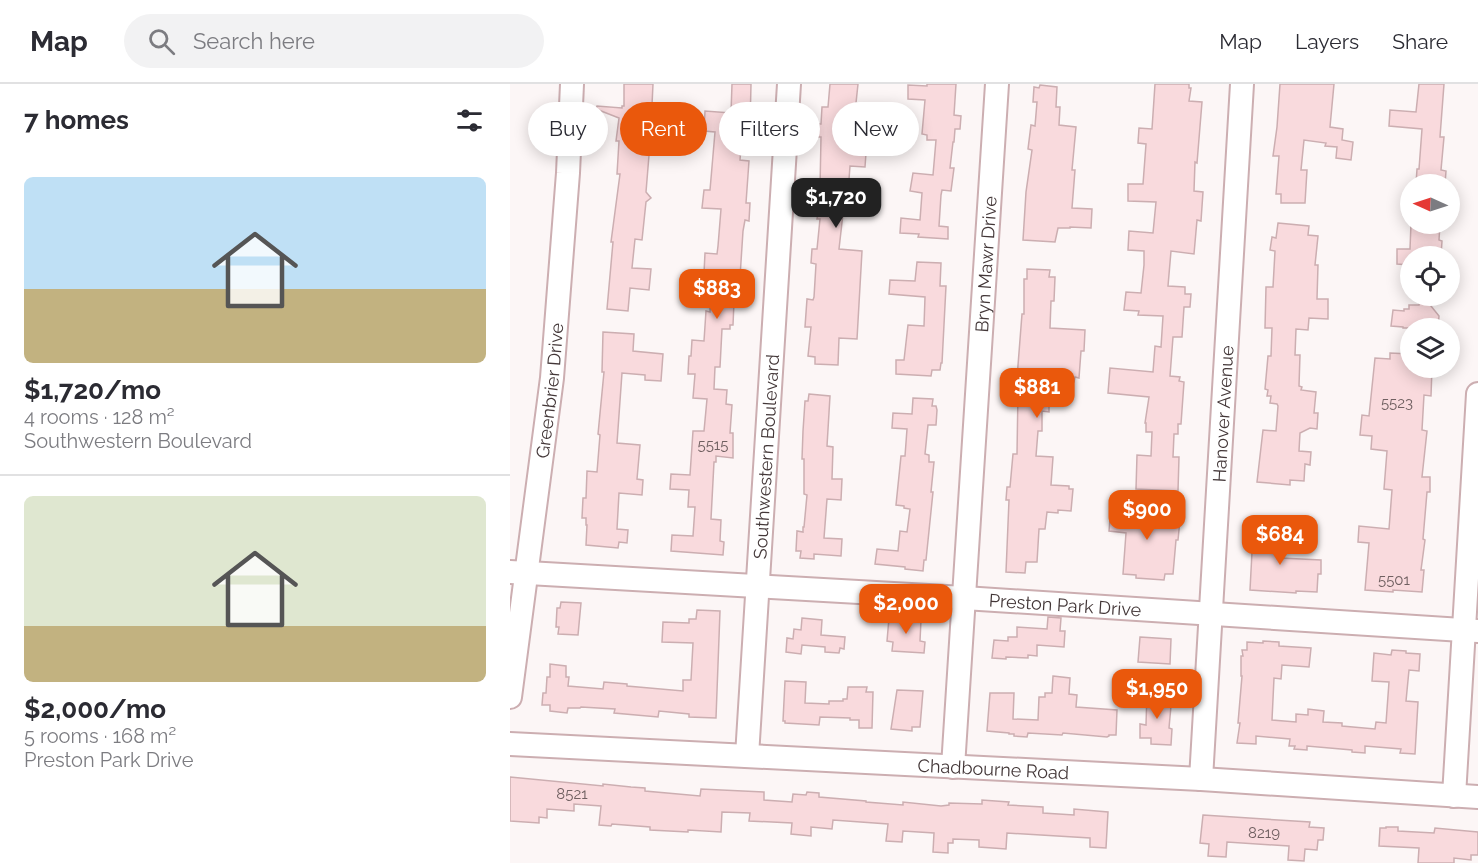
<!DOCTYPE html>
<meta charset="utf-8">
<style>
body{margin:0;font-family:Raleway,sans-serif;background:#f2f2f3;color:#2b2b33;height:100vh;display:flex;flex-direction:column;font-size:22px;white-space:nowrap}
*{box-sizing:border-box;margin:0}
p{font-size:20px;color:#7c7c81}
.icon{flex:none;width:33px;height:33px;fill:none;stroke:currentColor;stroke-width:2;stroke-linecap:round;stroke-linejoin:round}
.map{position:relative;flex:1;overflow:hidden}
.side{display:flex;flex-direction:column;background:#fff;width:510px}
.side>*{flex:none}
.top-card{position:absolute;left:18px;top:18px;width:570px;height:54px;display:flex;gap:12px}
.needle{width:39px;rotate:273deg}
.controls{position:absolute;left:890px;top:90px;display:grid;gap:12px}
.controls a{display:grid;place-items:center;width:60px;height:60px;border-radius:50%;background:#fff;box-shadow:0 3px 15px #0003;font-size:30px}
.price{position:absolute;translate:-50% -51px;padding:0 14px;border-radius:12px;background:#ea580c;color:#fff;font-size:20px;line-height:39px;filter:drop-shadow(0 2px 3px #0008)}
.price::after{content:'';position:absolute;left:50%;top:36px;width:18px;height:14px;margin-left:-9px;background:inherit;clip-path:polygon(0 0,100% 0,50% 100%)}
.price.active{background:#222;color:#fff}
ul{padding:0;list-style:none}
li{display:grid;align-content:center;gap:12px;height:318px;padding:0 24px}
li+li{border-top:2px solid #e1e1e2}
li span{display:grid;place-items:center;height:186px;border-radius:9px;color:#555}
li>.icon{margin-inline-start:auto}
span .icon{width:108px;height:108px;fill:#fffc;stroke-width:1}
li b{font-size:26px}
h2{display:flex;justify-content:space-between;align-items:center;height:72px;padding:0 24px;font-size:26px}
.chip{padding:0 21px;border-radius:27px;background:#fff;box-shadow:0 3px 15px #0003;font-size:21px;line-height:54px}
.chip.active{background:#ea580c;color:#fff}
header{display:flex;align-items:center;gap:36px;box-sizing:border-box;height:84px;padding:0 30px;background:#fff;border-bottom:2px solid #e1e1e2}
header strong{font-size:28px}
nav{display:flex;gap:33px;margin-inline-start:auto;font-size:21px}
.search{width:420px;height:54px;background:#f2f2f3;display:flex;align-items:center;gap:15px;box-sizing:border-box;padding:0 21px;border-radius:33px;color:#7c7c81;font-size:22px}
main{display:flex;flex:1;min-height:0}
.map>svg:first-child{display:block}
.building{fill:#f9dadd;stroke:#ccaeb1;stroke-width:1.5}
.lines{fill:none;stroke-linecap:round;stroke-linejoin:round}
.minor-casing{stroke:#ccaeb1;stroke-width:26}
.minor{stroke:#fff;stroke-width:22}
.labels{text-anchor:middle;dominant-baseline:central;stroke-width:6;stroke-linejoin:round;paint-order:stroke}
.number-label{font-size:15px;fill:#706061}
.street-label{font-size:18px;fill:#433738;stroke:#fff}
</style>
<header>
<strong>Map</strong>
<div class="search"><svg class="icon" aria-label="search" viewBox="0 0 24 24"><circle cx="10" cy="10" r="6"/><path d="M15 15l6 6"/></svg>Search here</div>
<nav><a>Map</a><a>Layers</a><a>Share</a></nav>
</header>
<main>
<section class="side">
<h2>7 homes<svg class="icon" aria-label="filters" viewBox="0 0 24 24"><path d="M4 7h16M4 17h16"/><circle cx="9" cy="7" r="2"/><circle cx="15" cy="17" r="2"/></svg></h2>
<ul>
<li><span style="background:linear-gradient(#bfe0f5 60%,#c2b280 0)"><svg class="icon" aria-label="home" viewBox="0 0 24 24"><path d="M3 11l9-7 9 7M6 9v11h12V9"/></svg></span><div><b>$1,720/mo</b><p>4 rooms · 128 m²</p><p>Southwestern Boulevard</p></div></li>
<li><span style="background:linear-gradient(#dfe7d0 70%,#c2b280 0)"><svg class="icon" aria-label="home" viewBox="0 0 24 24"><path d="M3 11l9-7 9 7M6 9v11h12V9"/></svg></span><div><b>$2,000/mo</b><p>5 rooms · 168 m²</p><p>Preston Park Drive</p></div></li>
</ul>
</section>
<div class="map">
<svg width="968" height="779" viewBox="0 0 968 779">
<rect width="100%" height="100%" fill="#fcf6f6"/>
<g class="building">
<polygon points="114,0 143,0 142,21 146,22 144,46 157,47 156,60 140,59 136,108 141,114 136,118 132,156 125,155 122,184 141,185 139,206 120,204 118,227 97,225 103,158 101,158 110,90 107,90 109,57 106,57 109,34 86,25 87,22 112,24 112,22 114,22"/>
<polygon points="222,0 241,0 240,42 236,42 235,50 232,49 230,76 239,77 236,119 240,119 239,137 235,136 233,147 230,193 219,192 217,218 224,218 223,241 220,241 220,245 212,245 210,283 205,283 204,305 217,306 216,320 222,321 220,349 223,349 223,374 206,372 206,378 204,378 201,435 211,436 210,457 214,458 213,471 161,467 162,451 183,452 185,423 178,423 179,406 160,405 161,390 180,391 183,347 194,347 197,315 183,314 185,290 178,290 179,272 181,272 182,256 194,257 196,227 200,228 201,190 194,189 195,169 207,170 208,162 211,125 192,124 194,106 200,106 205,48 194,47 195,27 221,29"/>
<polygon points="320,0 348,0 346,19 363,20 361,36 349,35 346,68 356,69 355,83 340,82 337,122 334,121 329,165 352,167 347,255 329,254 328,281 305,280 305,273 298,272 301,243 295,243 297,215 303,216 304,213 306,180 301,179 302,165 307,165 310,135 307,135 312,105 310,104 311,53 308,53 309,40 311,40 312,23 318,23"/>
<polygon points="417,0 446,0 444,31 451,32 450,45 445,45 444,58 443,58 440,84 444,84 441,107 432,106 431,111 429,142 438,143 438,155 408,153 409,150 390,149 391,134 410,136 412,109 400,107 403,89 423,91 426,56 417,56 417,51 412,50 415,16 398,15 398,1 417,2"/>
<polygon points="645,0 679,0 679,4 681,4 679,17 692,18 687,79 685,78 684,107 693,108 691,137 687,136 684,170 661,167 658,202 675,203 675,210 681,210 680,223 674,223 672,253 663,253 660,292 670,293 669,297 674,298 671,340 668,340 668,350 664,350 663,373 669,373 668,407 626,405 627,371 641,372 642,348 636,348 636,339 635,339 639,313 598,309 600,284 643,288 645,262 651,263 653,232 628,231 629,227 614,226 616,208 631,209 634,181 634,167 618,166 619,147 643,149 646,118 618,117 618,100 633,100 636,60 628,59 629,44 642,45"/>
<polygon points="770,0 824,0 820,43 833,45 832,56 843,58 841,76 826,74 827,63 815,62 816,59 794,56 791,86 797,86 795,119 771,119 771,110 766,110 769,72 763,72 767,43"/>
<polygon points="909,0 934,0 930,53 934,53 931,86 936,87 935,100 906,100 907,85 909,85 912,45 879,42 880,26 906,28"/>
<polygon points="530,1 547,3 546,23 550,23 549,41 566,43 562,86 565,86 562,124 582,125 581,144 560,143 560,144 548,144 545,158 513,156 516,108 522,66 518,65 521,41 525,42 527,18 523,18 524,3 529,4"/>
<polygon points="768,139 799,142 798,151 808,152 805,181 808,181 807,215 818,215 818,235 799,234 798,246 786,245 785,271 790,271 789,302 792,303 791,306 806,308 804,329 808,329 807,345 800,344 790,349 789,367 801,368 800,381 795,380 794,397 780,396 780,401 747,398 753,346 766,347 768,322 767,320 760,319 761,312 757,312 758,306 755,305 758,272 761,272 762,244 755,244 756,203 763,203 765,167 760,166 762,153 766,154"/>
<polygon points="901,140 930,140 929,156 932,157 931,172 900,172 900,181 887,180 887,165 900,165"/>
<polygon points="407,178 431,179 430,202 436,202 432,279 431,279 430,286 422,286 421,292 386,290 386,276 394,276 398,241 414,242 415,213 379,210 380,196 405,197"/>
<polygon points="517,185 540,186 539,193 545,193 544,217 541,217 540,244 575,246 574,267 571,267 569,294 565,293 564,298 539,295 539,328 532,327 532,347 528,347 526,372 543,373 541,401 559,402 559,405 563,405 561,427 548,426 548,429 537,428 535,445 529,445 527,478 516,478 515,489 496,488 499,416 496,416 497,403 500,403 503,370 507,370 508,307 506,307 512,230 514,230 514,195 517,195"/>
<polygon points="910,212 913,212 929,232 928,244 893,244 893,243 881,242 883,226 894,227 894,225 899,225 899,221 909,221"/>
<polygon points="93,248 124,250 123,267 153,270 151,297 135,296 135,291 112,289 107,359 130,361 127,395 133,396 132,411 109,409 107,445 118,446 117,459 109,458 108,464 76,461 77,441 76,441 76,434 72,434 73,414 76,414 77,387 87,388 90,351 88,350 94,288 92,288"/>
<polygon points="880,269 900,270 900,284 922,284 921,312 914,311 912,346 917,347 912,393 920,393 920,408 917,408 913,455 915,456 911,486 914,486 912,508 883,506 883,508 855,506 859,459 848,458 849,442 879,445 882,406 874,405 877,367 861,365 862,352 850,351 852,331 859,332 865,274 880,275"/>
<polygon points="299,310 320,312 317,362 323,363 322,395 332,395 331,416 317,415 314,454 332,455 331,472 304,470 304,475 290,474 291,467 286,467 287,447 293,448 293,443 294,443 297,411 294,410 294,375 292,375 293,347 295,317 298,317"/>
<polygon points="403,314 423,315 422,322 426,322 427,326 426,341 418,341 415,370 419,371 419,378 424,378 421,408 423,408 416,476 414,476 413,487 395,485 395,483 365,480 367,465 388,467 390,447 397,448 400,425 394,424 394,422 386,421 391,372 395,372 397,345 382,344 383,329 402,330"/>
<polygon points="601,424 667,429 667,436 670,436 668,456 666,456 663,490 655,490 654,496 626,494 626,491 613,490 616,449 599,447"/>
<polygon points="745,442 774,444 771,474 811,476 811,490 808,490 807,508 786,507 786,509 740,506 742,468"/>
<polygon points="51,518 71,519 68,551 48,550 49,543 46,543 47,524 50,524"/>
<polygon points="187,526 210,527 206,634 179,633 179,630 149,627 148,633 104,629 105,625 71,623 70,624 58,624 57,629 40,627 40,621 32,621 33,609 36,609 37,593 40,593 40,580 56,582 56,593 59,593 58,602 93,605 94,598 117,600 117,602 173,607 173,596 181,596 183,559 152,558 153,538 179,539 179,535 186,535"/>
<polygon points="538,533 551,534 550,547 555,547 554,563 527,561 527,572 518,571 518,574 496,573 496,575 482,574 484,556 498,557 498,553 507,553 507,543 537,545"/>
<polygon points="292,534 312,536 311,551 335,553 334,565 330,564 329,569 315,568 315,563 292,561 291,570 276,568 277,554 283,555 284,545 291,546"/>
<polygon points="379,534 411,536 410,557 415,558 414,569 382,567 383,558 377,557"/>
<polygon points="630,553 661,555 660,580 628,578"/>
<polygon points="753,557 769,558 769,562 801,564 799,583 772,581 771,595 764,594 762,636 786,638 786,630 798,631 798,625 814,627 813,638 832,639 832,642 865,645 866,638 876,639 879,598 862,597 864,569 881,571 882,566 896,567 896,569 910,570 909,587 899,586 896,617 908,618 905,670 890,669 891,665 855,662 855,669 842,668 842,666 797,662 797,666 784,665 785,662 779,662 780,655 746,652 746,660 727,659 730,639 728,639 732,592 731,592 731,572 733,572 732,566 737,566 737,558 753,559"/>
<polygon points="543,592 560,594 559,610 567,611 566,623 607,626 606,651 599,651 599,652 597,653 553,649 552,651 518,649 517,653 504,652 504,650 499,650 499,649 477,647 480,609 504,609 503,635 528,636 529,613 535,613 535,609 542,609"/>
<polygon points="275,597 296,598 295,619 319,620 319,617 333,617 333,615 337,615 338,603 357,603 356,608 363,608 362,644 349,644 349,636 340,636 340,634 310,633 309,641 275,639 275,637 273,637"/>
<polygon points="387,606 413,607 410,643 402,643 402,647 381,645"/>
<polygon points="637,608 656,609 655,621 661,622 659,644 662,645 661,661 641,660 641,654 630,654 630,640 636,641"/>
<polygon points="0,693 93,702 93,700 121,703 135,704 135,707 190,712 191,705 254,708 254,716 282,718 283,710 296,711 297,708 309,709 309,713 356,717 356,718 393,721 393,718 431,722 439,721 439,719 472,720 472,716 499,718 498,721 533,723 533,729 564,731 564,725 598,728 596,764 580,763 580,754 497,749 496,765 469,763 469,756 443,755 443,759 438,759 438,769 423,768 424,749 393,747 392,758 376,757 378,740 323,736 322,745 301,743 301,752 281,750 282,739 239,737 240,729 212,728 211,748 178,746 178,748 140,746 140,743 102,740 101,742 89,741 91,722 64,720 64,727 37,725 37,734 29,733 29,739 0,737"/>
<polygon points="693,731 800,738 799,743 814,744 813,756 808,756 807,766 795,765 794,777 778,776 779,762 717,758 716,773 698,772 699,760 690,759"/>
<polygon points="876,743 888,743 888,747 924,749 925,744 968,748 968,771 961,771 961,776 944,774 944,779 908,779 909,764 869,762 870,744 876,744"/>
</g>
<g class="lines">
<g class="minor-casing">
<g id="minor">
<path id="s1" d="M0,488L454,514L968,547"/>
<path id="s2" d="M0,613L42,294L58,89L62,0"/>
<path id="s3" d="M0,660L691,695L968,713"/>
<path id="s4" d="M237,672L279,0"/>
<path id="s5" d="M443,683L487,0"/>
<path id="s6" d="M691,695L732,0"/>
<polyline points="944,712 968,310"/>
</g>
</g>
<use href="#minor" class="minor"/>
</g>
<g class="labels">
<g class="number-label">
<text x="887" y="319">5523</text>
<text x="203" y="361">5515</text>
<text x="884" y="496">5501</text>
<text x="62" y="710">8521</text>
<text x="754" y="749">8219</text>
</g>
<g class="street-label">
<text stroke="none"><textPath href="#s5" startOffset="504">Bryn Mawr Drive</textPath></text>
<text stroke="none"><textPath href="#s2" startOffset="309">Greenbrier Drive</textPath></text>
<text stroke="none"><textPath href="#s6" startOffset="366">Hanover Avenue</textPath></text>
<text stroke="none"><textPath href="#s4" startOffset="300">Southwestern Boulevard</textPath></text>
<text stroke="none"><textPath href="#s1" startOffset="556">Preston Park Drive</textPath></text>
<text stroke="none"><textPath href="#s3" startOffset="484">Chadbourne Road</textPath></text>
</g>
</g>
</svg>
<div class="controls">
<a><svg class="needle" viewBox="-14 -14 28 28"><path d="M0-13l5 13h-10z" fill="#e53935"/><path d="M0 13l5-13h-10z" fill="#7c7c81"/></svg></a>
<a><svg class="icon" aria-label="locate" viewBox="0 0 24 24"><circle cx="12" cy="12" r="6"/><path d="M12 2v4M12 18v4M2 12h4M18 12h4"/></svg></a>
<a><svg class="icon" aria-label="layers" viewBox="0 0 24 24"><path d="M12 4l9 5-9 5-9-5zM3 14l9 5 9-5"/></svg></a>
</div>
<b class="price active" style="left:326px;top:145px">$1,720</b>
<b class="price" style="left:207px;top:236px">$883</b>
<b class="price" style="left:527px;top:335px">$881</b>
<b class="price" style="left:637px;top:457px">$900</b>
<b class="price" style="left:770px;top:482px">$684</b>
<b class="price" style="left:396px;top:551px">$2,000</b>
<b class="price" style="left:647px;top:636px">$1,950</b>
<div class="top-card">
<a class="chip">Buy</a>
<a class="chip active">Rent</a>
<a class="chip">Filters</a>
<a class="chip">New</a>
</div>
</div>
</main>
